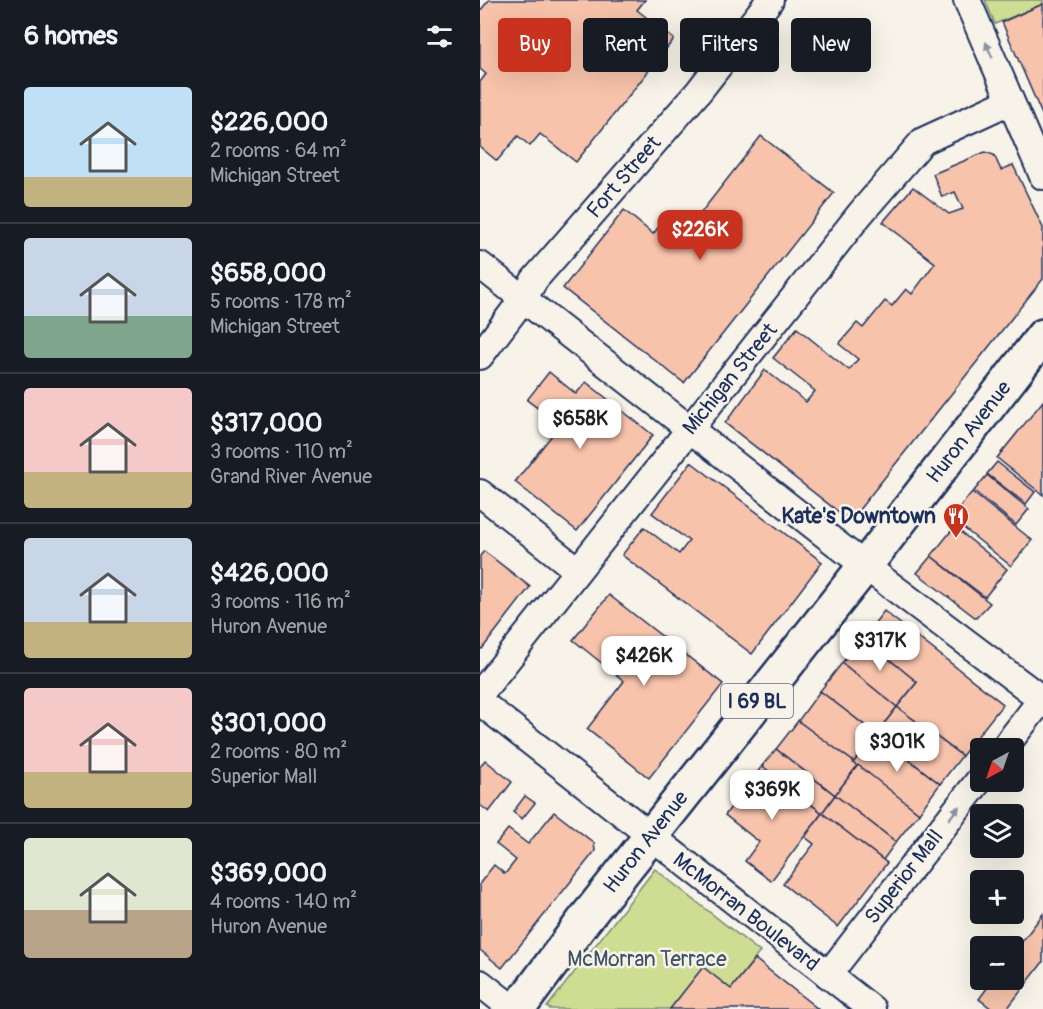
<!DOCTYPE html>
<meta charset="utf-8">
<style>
body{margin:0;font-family:Pangolin,sans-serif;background:#242831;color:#f1f3f6;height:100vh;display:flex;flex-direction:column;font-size:22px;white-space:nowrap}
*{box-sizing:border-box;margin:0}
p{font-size:20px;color:#9ea1a6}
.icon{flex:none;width:33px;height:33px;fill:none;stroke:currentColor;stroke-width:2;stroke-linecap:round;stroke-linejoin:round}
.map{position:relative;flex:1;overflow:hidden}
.drawer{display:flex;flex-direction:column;background:#171b24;width:480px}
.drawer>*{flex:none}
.hud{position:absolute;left:18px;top:18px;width:454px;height:54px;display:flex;gap:12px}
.needle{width:39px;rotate:220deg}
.buttons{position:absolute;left:490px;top:738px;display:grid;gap:12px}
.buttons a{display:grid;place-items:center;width:54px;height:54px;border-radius:6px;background:#171b24;box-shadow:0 6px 24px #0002;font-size:30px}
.price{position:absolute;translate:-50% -51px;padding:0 14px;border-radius:12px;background:#fff;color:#222;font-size:20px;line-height:39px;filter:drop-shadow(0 2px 3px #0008)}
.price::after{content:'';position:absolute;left:50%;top:36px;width:18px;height:14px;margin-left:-9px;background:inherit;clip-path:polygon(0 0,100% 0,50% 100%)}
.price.active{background:#c8321e;color:#fff}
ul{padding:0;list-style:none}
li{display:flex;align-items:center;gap:18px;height:150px;padding:0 24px}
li+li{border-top:2px solid #363941}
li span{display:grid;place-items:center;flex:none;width:168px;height:120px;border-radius:6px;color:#555}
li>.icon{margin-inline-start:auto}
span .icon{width:72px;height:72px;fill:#fffc;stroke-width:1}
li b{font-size:26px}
h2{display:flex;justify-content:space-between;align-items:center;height:72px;padding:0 24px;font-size:26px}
.chip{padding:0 21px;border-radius:6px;background:#171b24;box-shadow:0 6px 24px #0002;font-size:21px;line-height:54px}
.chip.active{background:#c8321e;color:#fff}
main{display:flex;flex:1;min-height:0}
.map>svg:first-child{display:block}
.green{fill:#cedd91;stroke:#748678;stroke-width:1.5}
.building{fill:#f8c3ab;stroke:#1b2f5e;stroke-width:1.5}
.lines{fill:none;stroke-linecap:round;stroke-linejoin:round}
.minor-casing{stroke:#1b2f5e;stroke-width:30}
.major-casing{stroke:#1b2f5e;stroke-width:38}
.minor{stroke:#f7f3e8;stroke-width:26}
.major{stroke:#f7f3e8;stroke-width:33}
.oneway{fill:#8991a3}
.labels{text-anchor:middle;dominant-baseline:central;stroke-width:5;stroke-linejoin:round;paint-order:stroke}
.shield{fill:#f7f3e8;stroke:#5d6a87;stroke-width:1.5}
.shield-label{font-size:20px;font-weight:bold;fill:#1b2f5e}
.street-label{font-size:21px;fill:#1b2f5e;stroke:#f7f3e8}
.poi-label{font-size:21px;font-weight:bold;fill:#1b2f5e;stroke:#f7f3e8;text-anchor:end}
.park-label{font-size:21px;fill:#3f5268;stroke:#f7f3e8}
</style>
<main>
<section class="drawer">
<h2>6 homes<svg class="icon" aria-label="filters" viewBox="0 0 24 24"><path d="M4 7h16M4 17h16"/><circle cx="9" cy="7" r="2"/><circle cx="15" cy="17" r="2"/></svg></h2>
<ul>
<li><span style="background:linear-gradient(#bfe0f5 75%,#c2b280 0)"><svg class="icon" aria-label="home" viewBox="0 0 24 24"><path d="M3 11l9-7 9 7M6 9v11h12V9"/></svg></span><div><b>$226,000</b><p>2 rooms · 64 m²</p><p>Michigan Street</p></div></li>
<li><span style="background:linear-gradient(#c9d6e8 65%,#7fa58c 0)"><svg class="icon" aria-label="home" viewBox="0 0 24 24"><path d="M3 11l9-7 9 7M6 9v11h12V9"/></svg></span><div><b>$658,000</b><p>5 rooms · 178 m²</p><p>Michigan Street</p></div></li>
<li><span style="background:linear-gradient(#f6c9c9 70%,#c2b280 0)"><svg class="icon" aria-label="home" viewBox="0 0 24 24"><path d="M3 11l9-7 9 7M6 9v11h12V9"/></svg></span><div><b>$317,000</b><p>3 rooms · 110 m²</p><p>Grand River Avenue</p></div></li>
<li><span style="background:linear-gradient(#c9d6e8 70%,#c2b280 0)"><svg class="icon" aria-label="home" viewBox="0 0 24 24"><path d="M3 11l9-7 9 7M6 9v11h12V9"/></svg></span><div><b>$426,000</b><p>3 rooms · 116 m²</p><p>Huron Avenue</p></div></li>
<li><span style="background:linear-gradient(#f6c9c9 70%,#c2b280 0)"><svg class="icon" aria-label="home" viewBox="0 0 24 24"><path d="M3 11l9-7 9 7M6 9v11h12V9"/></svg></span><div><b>$301,000</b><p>2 rooms · 80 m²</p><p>Superior Mall</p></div></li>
<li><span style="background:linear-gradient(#dfe7d0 60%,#b9a48a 0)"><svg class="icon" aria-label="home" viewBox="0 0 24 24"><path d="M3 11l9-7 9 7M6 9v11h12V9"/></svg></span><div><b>$369,000</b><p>4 rooms · 140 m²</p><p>Huron Avenue</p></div></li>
</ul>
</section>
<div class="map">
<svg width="563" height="1009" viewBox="0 0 563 1009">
<rect width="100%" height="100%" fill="#f7f3e8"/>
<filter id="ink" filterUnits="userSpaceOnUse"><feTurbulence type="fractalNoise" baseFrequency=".0167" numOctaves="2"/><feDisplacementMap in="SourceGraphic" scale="12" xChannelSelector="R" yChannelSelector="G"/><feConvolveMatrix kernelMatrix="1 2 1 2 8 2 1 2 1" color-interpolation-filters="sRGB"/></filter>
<g filter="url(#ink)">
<g class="green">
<polygon points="505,0 563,0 563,4 515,24"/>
<polygon points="175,869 280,952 251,989 223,968 190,1009 70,1009 67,1007"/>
</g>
<g class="building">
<polygon points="9,0 165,0 157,10 194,39 96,162 60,134 50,146 38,136 17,161 0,147 0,82 6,74 0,69 0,11"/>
<polygon points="563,4 563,117 522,22"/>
<polygon points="281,136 354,193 204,383 83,288 144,210 173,234 186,218 205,233"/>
<polygon points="505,152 514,155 521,170 533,165 563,228 563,279 370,521 245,423 285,370 326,402 335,391 293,358 317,328 369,370 378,359 359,344 377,323 383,328 405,301 412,306 426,289 432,294 455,263 403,222 433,187 469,214 483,209 475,192 462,197 453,174"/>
<polygon points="69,372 96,394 106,382 173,435 97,531 35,482 80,425 47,400"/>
<polygon points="563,401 563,495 517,458"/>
<polygon points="211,462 342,562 272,654 142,555 164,527 199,554 209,541 172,513"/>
<polygon points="517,462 555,492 546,504 507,474"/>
<polygon points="507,475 549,509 536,525 494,491"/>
<polygon points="492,492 552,540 531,566 471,518"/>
<polygon points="476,525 477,529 527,569 505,597 451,556"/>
<polygon points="4,551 50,587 2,649 0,648 0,556"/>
<polygon points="451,556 510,603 496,618 437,573"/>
<polygon points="129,595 243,684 169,778 107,729 144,681 93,640"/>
<polygon points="404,611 523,704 482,756 417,707 437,682 383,638"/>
<polygon points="383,638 437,682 417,707 362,663"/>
<polygon points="362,663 417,707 396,734 340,691"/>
<polygon points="340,691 396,734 373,763 318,721"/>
<polygon points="417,707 482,756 460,784 396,734"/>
<polygon points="318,721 378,765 355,795 296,749"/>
<polygon points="396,734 460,784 439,813 373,763"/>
<polygon points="296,749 355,795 342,813 282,766"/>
<polygon points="5,760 32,782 9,812 0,805 0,767"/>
<polygon points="378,765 439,813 416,842 355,795"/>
<polygon points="282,766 342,813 291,881 265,861 279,842 245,815"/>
<polygon points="355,795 416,842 403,860 342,813"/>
<polygon points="45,796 55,803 42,819 33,812"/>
<polygon points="74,812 114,843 115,851 22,968 0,950 0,883 14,865 25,874 36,860 16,844 28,829 48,844"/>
<polygon points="342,813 407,863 358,927 303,884 334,844 325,837"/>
<polygon points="563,914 563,962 527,1009 512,1009 499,999 513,980 534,980 534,952"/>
<polygon points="275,959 338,1009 190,1009 223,967 251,989"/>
</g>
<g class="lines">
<g class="minor-casing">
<g id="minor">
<polyline points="487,0 563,176"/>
<polyline points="0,265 385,566 563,700"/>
<polyline points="0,356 43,299 55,279 219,91 290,0"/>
<polyline points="0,493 97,570"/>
<polyline points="0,694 380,214 443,141 530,101"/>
<polyline points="0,702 392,1009"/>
<polyline points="524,748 562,699"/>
<polyline points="348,975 501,778"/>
<polyline points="0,983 33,1009"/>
</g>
</g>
<g class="major-casing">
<polyline id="major" points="38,1009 102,923 385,566 563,336"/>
</g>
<use href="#minor" class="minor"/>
<use href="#major" class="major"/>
</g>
<defs><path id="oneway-solid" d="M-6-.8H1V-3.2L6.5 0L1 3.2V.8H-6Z" transform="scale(1.5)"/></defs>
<g class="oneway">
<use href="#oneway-solid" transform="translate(509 50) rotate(-113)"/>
<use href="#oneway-solid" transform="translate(474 813) rotate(-52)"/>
</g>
</g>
<defs>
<g id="restaurant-pin" transform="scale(1.35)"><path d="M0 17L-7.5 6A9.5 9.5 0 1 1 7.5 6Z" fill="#c8321e" stroke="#f7f3e8"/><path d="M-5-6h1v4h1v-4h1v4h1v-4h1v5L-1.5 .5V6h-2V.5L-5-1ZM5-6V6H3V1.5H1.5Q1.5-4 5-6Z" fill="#fff"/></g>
</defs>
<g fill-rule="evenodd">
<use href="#restaurant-pin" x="476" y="516"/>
</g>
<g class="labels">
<rect class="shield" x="241" y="684" width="72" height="34" rx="4.5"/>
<g class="shield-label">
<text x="277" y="701">I 69 BL</text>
</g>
<g class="street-label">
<text transform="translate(144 177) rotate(-49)">Fort Street</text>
<text transform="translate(250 379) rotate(-51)">Michigan Street</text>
<text transform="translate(489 432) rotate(-52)">Huron Avenue</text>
<text transform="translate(166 842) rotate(-52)">Huron Avenue</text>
<text transform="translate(424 877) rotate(-52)">Superior Mall</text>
<text transform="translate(266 912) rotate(38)">McMorran Boulevard</text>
</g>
<g class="poi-label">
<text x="456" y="516">Kate's Downtown</text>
</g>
<g class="park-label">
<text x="167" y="959">McMorran Terrace</text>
</g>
</g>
</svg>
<div class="buttons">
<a><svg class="needle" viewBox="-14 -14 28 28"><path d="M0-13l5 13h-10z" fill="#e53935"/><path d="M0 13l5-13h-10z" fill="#9ea1a6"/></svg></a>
<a><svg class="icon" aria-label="layers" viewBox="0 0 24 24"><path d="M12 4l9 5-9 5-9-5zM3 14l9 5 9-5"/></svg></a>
<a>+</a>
<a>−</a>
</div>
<b class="price active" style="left:220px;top:261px">$226K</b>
<b class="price" style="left:100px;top:450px">$658K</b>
<b class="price" style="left:400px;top:672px">$317K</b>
<b class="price" style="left:164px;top:687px">$426K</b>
<b class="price" style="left:417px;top:773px">$301K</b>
<b class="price" style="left:292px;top:821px">$369K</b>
<div class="hud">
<a class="chip active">Buy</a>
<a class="chip">Rent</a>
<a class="chip">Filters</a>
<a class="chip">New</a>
</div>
</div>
</main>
